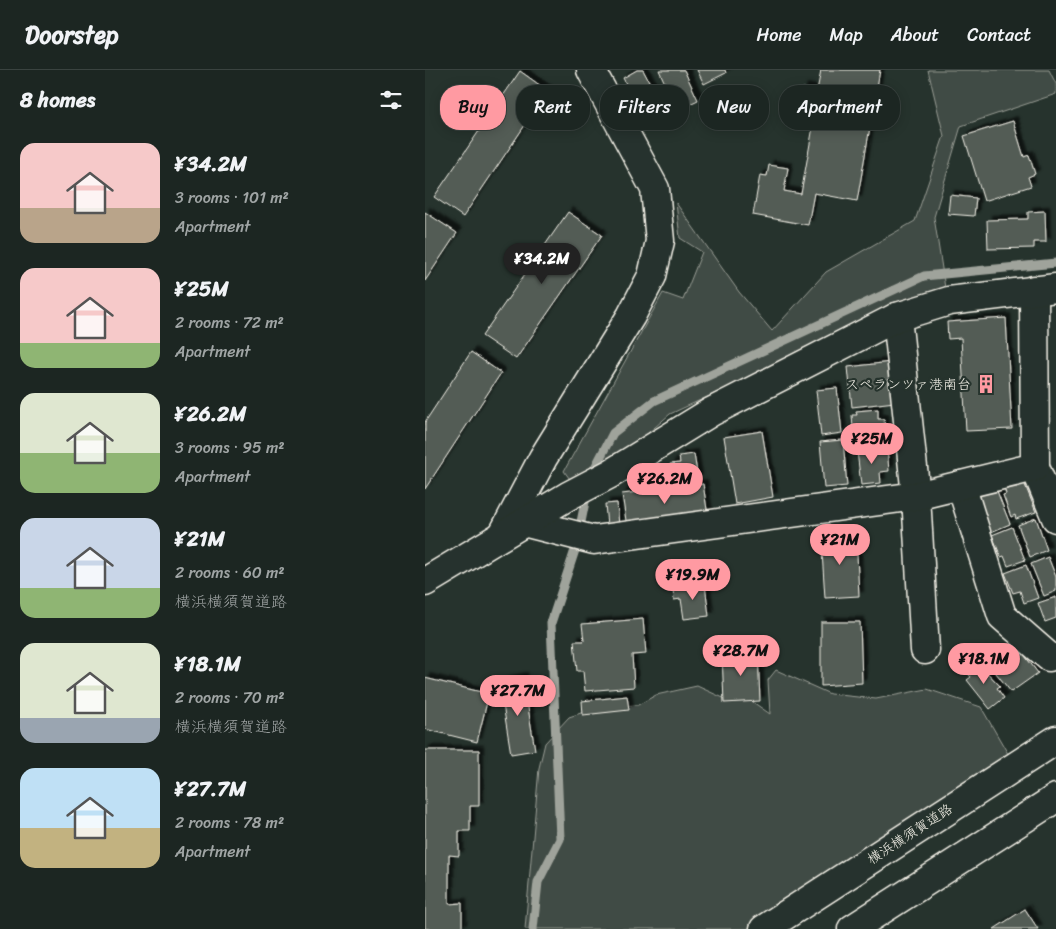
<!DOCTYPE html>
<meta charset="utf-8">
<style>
body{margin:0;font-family:Sriracha,"Klee One",sans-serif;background:#29322f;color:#f1f3f6;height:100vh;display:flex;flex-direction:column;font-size:19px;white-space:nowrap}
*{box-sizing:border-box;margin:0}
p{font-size:16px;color:#a0a5a5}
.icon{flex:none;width:28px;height:28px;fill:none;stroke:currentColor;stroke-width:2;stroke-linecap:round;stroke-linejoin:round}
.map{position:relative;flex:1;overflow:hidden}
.drawer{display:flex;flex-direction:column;background:#1c2622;width:425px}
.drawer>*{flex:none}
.banner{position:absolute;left:15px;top:15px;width:475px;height:45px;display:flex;gap:10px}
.price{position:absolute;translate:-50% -42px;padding:0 11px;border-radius:18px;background:#ff9aa2;color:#111;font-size:16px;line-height:32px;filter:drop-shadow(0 1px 2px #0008)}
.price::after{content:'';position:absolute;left:50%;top:30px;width:15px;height:11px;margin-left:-8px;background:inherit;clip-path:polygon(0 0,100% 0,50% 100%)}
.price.active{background:#222;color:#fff}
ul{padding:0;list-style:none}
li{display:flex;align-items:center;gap:15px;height:125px;padding:0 20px}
li span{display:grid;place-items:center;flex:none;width:140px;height:100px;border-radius:15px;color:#555}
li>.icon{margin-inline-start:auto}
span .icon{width:60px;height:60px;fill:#fffc;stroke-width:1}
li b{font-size:21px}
h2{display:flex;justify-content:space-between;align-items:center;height:60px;padding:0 20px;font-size:21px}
.chip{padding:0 18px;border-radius:20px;background:#1c2622;box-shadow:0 2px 12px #0003,0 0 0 1px #3a4340;font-size:18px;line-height:45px}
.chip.active{background:#ff9aa2;color:#111}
header{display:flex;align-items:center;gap:30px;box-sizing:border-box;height:70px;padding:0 25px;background:#1c2622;border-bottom:1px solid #3a4340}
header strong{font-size:24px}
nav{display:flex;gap:28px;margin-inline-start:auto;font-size:18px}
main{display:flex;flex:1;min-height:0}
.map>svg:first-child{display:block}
.green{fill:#414b45;stroke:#9a9e96}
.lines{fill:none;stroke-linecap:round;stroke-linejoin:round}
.stream{stroke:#9fa39b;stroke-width:9}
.building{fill:#525c55;stroke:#f4f1e8;filter:url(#shadow)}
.minor-casing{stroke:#f4f1e8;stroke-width:31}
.highway-casing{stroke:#f4f1e8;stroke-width:31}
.minor{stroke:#26332d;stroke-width:28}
.highway{stroke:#26332d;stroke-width:28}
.labels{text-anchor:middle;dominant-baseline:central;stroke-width:4.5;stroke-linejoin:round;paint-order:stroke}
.poi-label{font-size:14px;fill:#f4f1e8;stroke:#26332d;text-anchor:end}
.street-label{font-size:14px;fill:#f4f1e8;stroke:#26332d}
</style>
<header>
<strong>Doorstep</strong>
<nav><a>Home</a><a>Map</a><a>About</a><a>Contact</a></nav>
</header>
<main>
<section class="drawer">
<h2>8 homes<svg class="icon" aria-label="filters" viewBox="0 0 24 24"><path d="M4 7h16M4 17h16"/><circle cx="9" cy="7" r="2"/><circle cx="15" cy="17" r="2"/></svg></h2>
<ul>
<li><span style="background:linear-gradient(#f6c9c9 65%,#b9a48a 0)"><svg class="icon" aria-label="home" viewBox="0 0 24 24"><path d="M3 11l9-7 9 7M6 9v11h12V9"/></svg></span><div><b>¥34.2M</b><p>3 rooms · 101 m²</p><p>Apartment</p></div></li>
<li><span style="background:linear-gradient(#f6c9c9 75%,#8fb573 0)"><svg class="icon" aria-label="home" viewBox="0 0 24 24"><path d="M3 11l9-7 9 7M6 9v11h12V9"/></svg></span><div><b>¥25M</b><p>2 rooms · 72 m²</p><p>Apartment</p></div></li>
<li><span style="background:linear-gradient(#dfe7d0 60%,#8fb573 0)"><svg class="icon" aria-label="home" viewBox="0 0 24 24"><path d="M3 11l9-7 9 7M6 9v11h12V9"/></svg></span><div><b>¥26.2M</b><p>3 rooms · 95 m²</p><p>Apartment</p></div></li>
<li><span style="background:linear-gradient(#c9d6e8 70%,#8fb573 0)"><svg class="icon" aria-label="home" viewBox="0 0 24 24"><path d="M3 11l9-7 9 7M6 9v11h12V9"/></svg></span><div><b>¥21M</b><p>2 rooms · 60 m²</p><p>横浜横須賀道路</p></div></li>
<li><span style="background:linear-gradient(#dfe7d0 75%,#9aa5b1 0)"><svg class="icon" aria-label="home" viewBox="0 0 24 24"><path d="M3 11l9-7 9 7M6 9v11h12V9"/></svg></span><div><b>¥18.1M</b><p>2 rooms · 70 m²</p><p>横浜横須賀道路</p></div></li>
<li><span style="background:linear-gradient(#bfe0f5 60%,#c2b280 0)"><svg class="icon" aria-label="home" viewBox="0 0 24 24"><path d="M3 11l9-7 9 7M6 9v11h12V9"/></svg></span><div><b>¥27.7M</b><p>2 rooms · 78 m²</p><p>Apartment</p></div></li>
</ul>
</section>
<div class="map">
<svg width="631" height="859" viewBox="0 0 631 859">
<defs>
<filter id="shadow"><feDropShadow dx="4.5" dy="-4.5" stdDeviation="1" flood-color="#0009"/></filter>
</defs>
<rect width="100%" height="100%" fill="#26332d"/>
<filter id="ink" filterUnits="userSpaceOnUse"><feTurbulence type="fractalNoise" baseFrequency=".02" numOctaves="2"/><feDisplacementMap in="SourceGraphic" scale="10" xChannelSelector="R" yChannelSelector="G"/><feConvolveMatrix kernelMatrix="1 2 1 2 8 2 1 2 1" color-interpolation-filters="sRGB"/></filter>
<g filter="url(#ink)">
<g class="green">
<polygon points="503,0 624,0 631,14 631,24 536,56 509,147 520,218 245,344 182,399 147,412 139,401 238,223 258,230 277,182 255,168 251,133 314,222 347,261 401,202 490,151 519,66"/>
<polygon points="351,600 405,624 451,629 502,619 556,637 590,696 339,859 100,859 114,698 120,673 144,647 177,636 213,635 231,625 272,616 305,631 322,628 345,644 343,610"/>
</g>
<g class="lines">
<g class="stream">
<polyline points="165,407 188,363 229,331 499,206 631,193"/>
<polyline points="108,859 113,812 135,769 126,553 151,477 162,422"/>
</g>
</g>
<g class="building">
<polygon points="212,0 218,0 241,43 221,53 198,8"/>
<polygon points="234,0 259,0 273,30 252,40"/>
<polygon points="272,0 300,0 301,3 279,14"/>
<polygon points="396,0 455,0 432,131 389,123 383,155 328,145 335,105 342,106 344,95 363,98 359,121 376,124 391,40 374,37 378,18 392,21"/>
<polygon points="95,1 123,21 38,147 9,127"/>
<polygon points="588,51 599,87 604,85 610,104 603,107 606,116 559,131 539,66"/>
<polygon points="525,125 551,128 549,146 523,144"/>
<polygon points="620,141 621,172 609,172 609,178 563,179 562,150 603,149 603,142"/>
<polygon points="0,142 32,163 0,211"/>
<polygon points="143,142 177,165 91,289 57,266"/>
<polygon points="581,248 587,359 541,361 536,268 523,269 522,252"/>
<polygon points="46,282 76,303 0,419 0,352"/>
<polygon points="466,292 470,332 427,337 423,297"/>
<polygon points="412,318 417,363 396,366 391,320"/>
<polygon points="453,339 453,349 459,349 461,368 450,369 451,375 435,376 434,371 429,371 427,345 432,345 431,341"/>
<polygon points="337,361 348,427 310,434 299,367"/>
<polygon points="418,370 422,416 399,418 395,372"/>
<polygon points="462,378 464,401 455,402 456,413 436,415 432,381"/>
<polygon points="269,384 273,409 247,412 245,394 255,393 254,386"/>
<polygon points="598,410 611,442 591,449 590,445 586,447 578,425 581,424 579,417"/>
<polygon points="278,414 283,446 202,457 197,424"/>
<polygon points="570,416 585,454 566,462 551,423"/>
<polygon points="192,433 194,455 182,456 180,434"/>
<polygon points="611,448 622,480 605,487 593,455"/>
<polygon points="587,457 600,490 583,496 579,486 576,487 567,465"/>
<polygon points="431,464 434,526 400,528 396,466"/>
<polygon points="623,487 631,507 631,521 619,526 606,494"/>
<polygon points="601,495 613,528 599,533 595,521 588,523 580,503"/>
<polygon points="280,515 284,546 259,549 256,529 249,530 248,519"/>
<polygon points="631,527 631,548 620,552 613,533"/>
<polygon points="218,549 221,584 207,585 209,617 160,621 158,601 152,601 149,571 159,571 157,554"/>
<polygon points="396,552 435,552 437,613 396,616"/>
<polygon points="590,573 613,603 586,622 564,594"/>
<polygon points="333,582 335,631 299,633 297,583"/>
<polygon points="551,591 575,616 572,618 579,628 565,639 542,610 546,607 540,600"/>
<polygon points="98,607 110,680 86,684 76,622 80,621 79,611"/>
<polygon points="0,608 64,624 52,672 0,659"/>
<polygon points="202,626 204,640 158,645 157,631"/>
<polygon points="0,680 54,680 54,736 45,736 45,761 34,761 34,786 24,785 24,834 37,833 37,859 0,859"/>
<polygon points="600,839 613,859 569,859"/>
</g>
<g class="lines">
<g class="minor-casing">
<g id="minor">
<polyline points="472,247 491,426 500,580"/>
<polyline points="610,397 631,448"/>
<polyline points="536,415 577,546 624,587"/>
<polyline points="98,452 169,470 491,426 610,397 609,220"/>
<polyline points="78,464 118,388 206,246 227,206 235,171 230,119 166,0"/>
<polyline points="0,512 143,426 185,404 286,342 472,247 524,231 631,218"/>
</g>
</g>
<g class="highway-casing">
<g id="highway">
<polyline points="339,859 631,670"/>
<polyline points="427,859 631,728"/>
</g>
</g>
<use href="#minor" class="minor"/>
<use href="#highway" class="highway"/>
</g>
</g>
<defs>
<g id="building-bare" transform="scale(1.5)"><path d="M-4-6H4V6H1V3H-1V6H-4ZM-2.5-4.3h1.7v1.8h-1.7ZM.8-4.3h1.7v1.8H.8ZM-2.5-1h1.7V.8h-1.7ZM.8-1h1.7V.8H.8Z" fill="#ff9aa2" stroke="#26332d" stroke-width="2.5" paint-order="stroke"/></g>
</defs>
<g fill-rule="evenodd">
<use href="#building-bare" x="561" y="314"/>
</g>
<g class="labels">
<g class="poi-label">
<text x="546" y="314">スペランツァ港南台</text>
</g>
<g class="street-label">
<text transform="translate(485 764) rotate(-33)">横浜横須賀道路</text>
</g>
</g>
</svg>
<b class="price active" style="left:117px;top:215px">¥34.2M</b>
<b class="price" style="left:447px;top:395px">¥25M</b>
<b class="price" style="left:240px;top:435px">¥26.2M</b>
<b class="price" style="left:415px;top:496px">¥21M</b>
<b class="price" style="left:268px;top:531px">¥19.9M</b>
<b class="price" style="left:316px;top:607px">¥28.7M</b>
<b class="price" style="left:559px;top:615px">¥18.1M</b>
<b class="price" style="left:93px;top:647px">¥27.7M</b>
<div class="banner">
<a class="chip active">Buy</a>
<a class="chip">Rent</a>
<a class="chip">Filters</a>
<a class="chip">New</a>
<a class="chip">Apartment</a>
</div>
</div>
</main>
